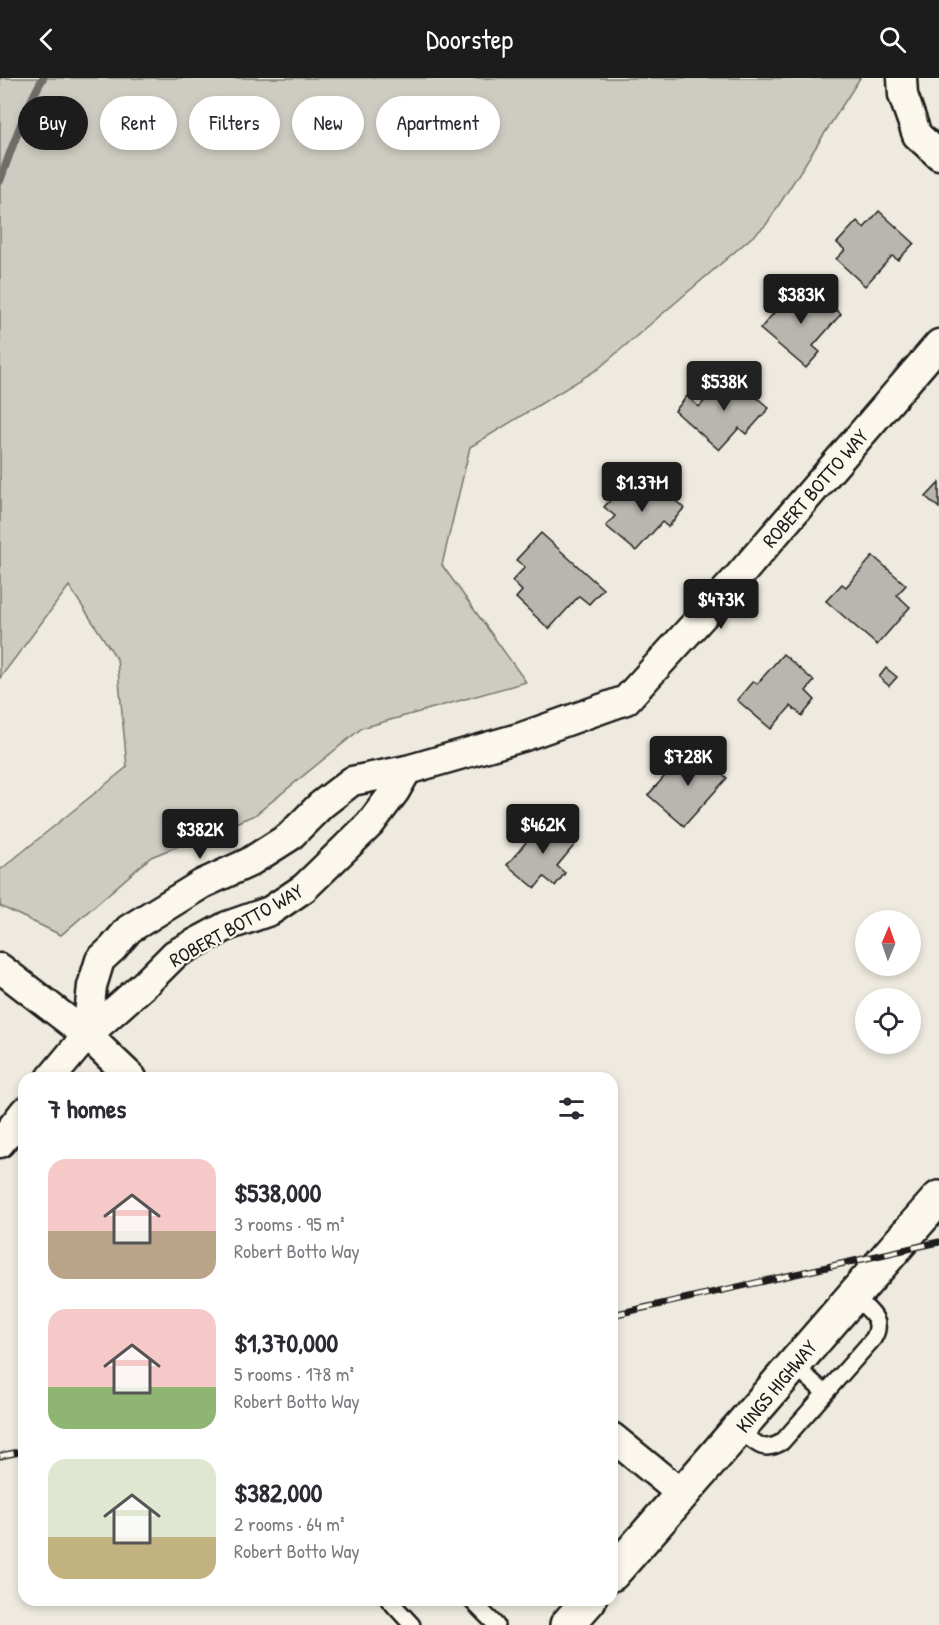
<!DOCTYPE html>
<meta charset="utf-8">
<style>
body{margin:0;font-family:"Patrick Hand",sans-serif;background:#f7f7f7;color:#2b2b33;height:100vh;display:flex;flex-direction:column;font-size:22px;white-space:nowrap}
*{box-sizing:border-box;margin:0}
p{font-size:20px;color:#7c7c81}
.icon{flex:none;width:33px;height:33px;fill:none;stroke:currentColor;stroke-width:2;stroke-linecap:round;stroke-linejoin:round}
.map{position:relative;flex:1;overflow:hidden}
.details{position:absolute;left:18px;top:994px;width:600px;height:534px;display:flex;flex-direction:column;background:#fff;border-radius:18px;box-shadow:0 3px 9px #0003}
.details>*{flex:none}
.guide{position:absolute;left:18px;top:18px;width:600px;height:54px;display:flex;gap:12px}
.needle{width:39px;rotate:2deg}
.buttons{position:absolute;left:855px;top:832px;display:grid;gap:12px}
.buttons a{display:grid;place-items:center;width:66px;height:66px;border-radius:50%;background:#fff;box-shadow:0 3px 9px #0003;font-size:30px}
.price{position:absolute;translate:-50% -51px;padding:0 14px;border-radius:6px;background:#1c1c1c;color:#fff;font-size:20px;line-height:39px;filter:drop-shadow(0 2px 3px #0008)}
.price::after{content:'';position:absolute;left:50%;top:36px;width:18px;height:14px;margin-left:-9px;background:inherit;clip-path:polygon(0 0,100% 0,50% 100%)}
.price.on{background:#222;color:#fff}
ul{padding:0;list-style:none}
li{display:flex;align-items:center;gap:18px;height:150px;padding:0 30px}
li span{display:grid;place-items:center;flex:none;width:168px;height:120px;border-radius:18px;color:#555}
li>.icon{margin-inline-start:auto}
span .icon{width:72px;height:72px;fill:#fffc;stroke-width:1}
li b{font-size:26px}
h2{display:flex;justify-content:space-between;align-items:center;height:72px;padding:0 30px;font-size:26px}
.tag{padding:0 21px;border-radius:27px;background:#fff;box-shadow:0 3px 9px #0003;font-size:21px;line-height:54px}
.tag.on{background:#1c1c1c;color:#fff}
header{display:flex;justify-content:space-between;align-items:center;height:78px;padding:0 30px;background:#1c1c1c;color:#fff;font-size:27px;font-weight:600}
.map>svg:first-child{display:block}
.green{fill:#ceccc2;stroke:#75746f;stroke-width:1.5}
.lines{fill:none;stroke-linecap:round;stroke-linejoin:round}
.stream{stroke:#6f6d69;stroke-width:8}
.building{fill:#b9b6af;stroke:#1c1c1c;stroke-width:1.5}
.lane-casing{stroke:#1c1c1c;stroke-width:20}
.street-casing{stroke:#1c1c1c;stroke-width:33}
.primary-casing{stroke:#1c1c1c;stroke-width:38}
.lane{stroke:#fbf7ec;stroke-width:15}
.street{stroke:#fbf7ec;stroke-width:28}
.primary{stroke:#fbf7ec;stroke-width:33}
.rail-casing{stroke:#1c1c1c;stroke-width:7}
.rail{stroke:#fbf7ec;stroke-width:4.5;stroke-dasharray:14;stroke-linecap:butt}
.labels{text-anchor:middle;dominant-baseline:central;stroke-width:4.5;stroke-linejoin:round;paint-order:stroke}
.street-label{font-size:20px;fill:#1c1c1c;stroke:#fbf7ec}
</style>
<header><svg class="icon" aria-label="back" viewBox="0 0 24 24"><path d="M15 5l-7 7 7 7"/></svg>Doorstep<svg class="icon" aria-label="search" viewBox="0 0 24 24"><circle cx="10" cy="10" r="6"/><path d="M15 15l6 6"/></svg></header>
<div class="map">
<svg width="939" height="1547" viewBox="0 0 939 1547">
<rect width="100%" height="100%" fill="#eeeadf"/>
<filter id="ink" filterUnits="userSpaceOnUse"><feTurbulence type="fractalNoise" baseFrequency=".0167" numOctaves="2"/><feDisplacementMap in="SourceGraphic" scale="12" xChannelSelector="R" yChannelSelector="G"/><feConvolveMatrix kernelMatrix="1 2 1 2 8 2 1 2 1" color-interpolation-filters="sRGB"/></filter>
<g filter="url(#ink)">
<polygon class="green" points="0,0 860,0 766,147 598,291 470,369 442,487 526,604 362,650 255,737 151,779 61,857 0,828 0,792 127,689 117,581 69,508 0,600"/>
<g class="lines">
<path class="stream" d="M0,103C13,67 24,33 43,0"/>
</g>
<g class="building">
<polygon points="879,133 914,165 898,182 892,178 865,208 836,181 845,172 837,165 857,143 864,150"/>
<polygon points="812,211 841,236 813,268 820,274 806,290 760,251 792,214 803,222"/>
<polygon points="729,296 769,330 746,356 739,350 719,372 675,333 687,318 699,329"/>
<polygon points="647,398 684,430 668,449 662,444 636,473 606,448 615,438 604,429 618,414 627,422"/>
<polygon points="939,405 939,430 926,419"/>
<polygon points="541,455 603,511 589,526 579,518 549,551 516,520 522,513 512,503 525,489 516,482"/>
<polygon points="873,478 906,507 897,517 910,529 877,567 826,523 842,506 846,509"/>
<polygon points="783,576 814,603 806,613 815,622 802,638 791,628 771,651 737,622 753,603 757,606"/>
<polygon points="886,590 897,599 889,608 879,599"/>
<polygon points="696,672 727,700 684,748 648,717 681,680 685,684"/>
<polygon points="547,739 577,764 557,788 565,795 555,808 544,799 535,810 507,787"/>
</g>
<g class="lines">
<g class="lane-casing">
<g id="lane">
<polyline points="794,1287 824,1314"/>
<path d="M739,1351C755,1364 761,1376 782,1364L873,1261C886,1241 866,1230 853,1218"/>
<polyline points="389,1522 412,1547"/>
<polyline points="471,1522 496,1547"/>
</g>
</g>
<g class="street-casing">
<g id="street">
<polyline points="902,0 903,17 917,57 939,77"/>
<polyline points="0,890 87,957 132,1000"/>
<polyline points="87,957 92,908 100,882 113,870 129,851 202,806 248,785 289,759 321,727 352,703 407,692 522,659 626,622 740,497 939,266"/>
<polyline points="51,1000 87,957 147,904 175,876 227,848 270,833 304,810 370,746 395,713 407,692"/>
<polyline points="0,1065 24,1034"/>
<polyline points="612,1359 683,1417"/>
</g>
</g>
<g class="primary-casing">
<g id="primary">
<path d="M612,1496C722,1372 829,1244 939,1120"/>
<polyline points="567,1547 589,1522"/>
</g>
</g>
<use href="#lane" class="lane"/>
<use href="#street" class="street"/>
<use href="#primary" class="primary"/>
<g class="rail-casing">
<g id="rail">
<polyline points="612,1237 939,1164"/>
<polyline points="0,1378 24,1373"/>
</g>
</g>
<use href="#rail" class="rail"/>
</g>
</g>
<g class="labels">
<g class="street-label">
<text transform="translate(815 410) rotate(-49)">ROBERT BOTTO WAY</text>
<text transform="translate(236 847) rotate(-29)">ROBERT BOTTO WAY</text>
<text transform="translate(776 1308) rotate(-50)">KINGS HIGHWAY</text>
</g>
</g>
</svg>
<div class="buttons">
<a><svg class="needle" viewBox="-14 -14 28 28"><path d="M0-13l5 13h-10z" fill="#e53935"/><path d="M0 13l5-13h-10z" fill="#7c7c81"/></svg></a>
<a><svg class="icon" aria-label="locate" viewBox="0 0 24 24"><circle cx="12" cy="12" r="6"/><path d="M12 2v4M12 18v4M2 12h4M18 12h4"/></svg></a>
</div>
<b class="price" style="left:801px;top:247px">$383K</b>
<b class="price on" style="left:724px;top:334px">$538K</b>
<b class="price" style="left:642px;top:435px">$1.37M</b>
<b class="price" style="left:721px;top:552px">$473K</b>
<b class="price" style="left:688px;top:709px">$728K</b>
<b class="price" style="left:543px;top:777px">$462K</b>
<b class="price" style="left:200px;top:782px">$382K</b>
<div class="guide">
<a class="tag on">Buy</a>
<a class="tag">Rent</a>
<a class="tag">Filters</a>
<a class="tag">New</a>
<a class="tag">Apartment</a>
</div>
<section class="details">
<h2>7 homes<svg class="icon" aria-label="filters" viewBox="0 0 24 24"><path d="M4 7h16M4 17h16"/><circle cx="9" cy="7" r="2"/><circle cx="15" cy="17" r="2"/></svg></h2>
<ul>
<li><span style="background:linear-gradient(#f6c9c9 60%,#b9a48a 0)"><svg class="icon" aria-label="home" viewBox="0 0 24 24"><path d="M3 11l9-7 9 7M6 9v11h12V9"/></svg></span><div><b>$538,000</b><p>3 rooms · 95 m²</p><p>Robert Botto Way</p></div></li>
<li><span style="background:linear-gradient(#f6c9c9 65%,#8fb573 0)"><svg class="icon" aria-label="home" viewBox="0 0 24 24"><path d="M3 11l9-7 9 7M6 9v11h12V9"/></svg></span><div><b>$1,370,000</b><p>5 rooms · 178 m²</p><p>Robert Botto Way</p></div></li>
<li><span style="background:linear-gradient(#dfe7d0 65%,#c2b280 0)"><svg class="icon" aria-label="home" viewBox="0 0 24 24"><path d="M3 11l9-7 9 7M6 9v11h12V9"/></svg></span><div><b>$382,000</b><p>2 rooms · 64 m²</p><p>Robert Botto Way</p></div></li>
</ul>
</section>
</div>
